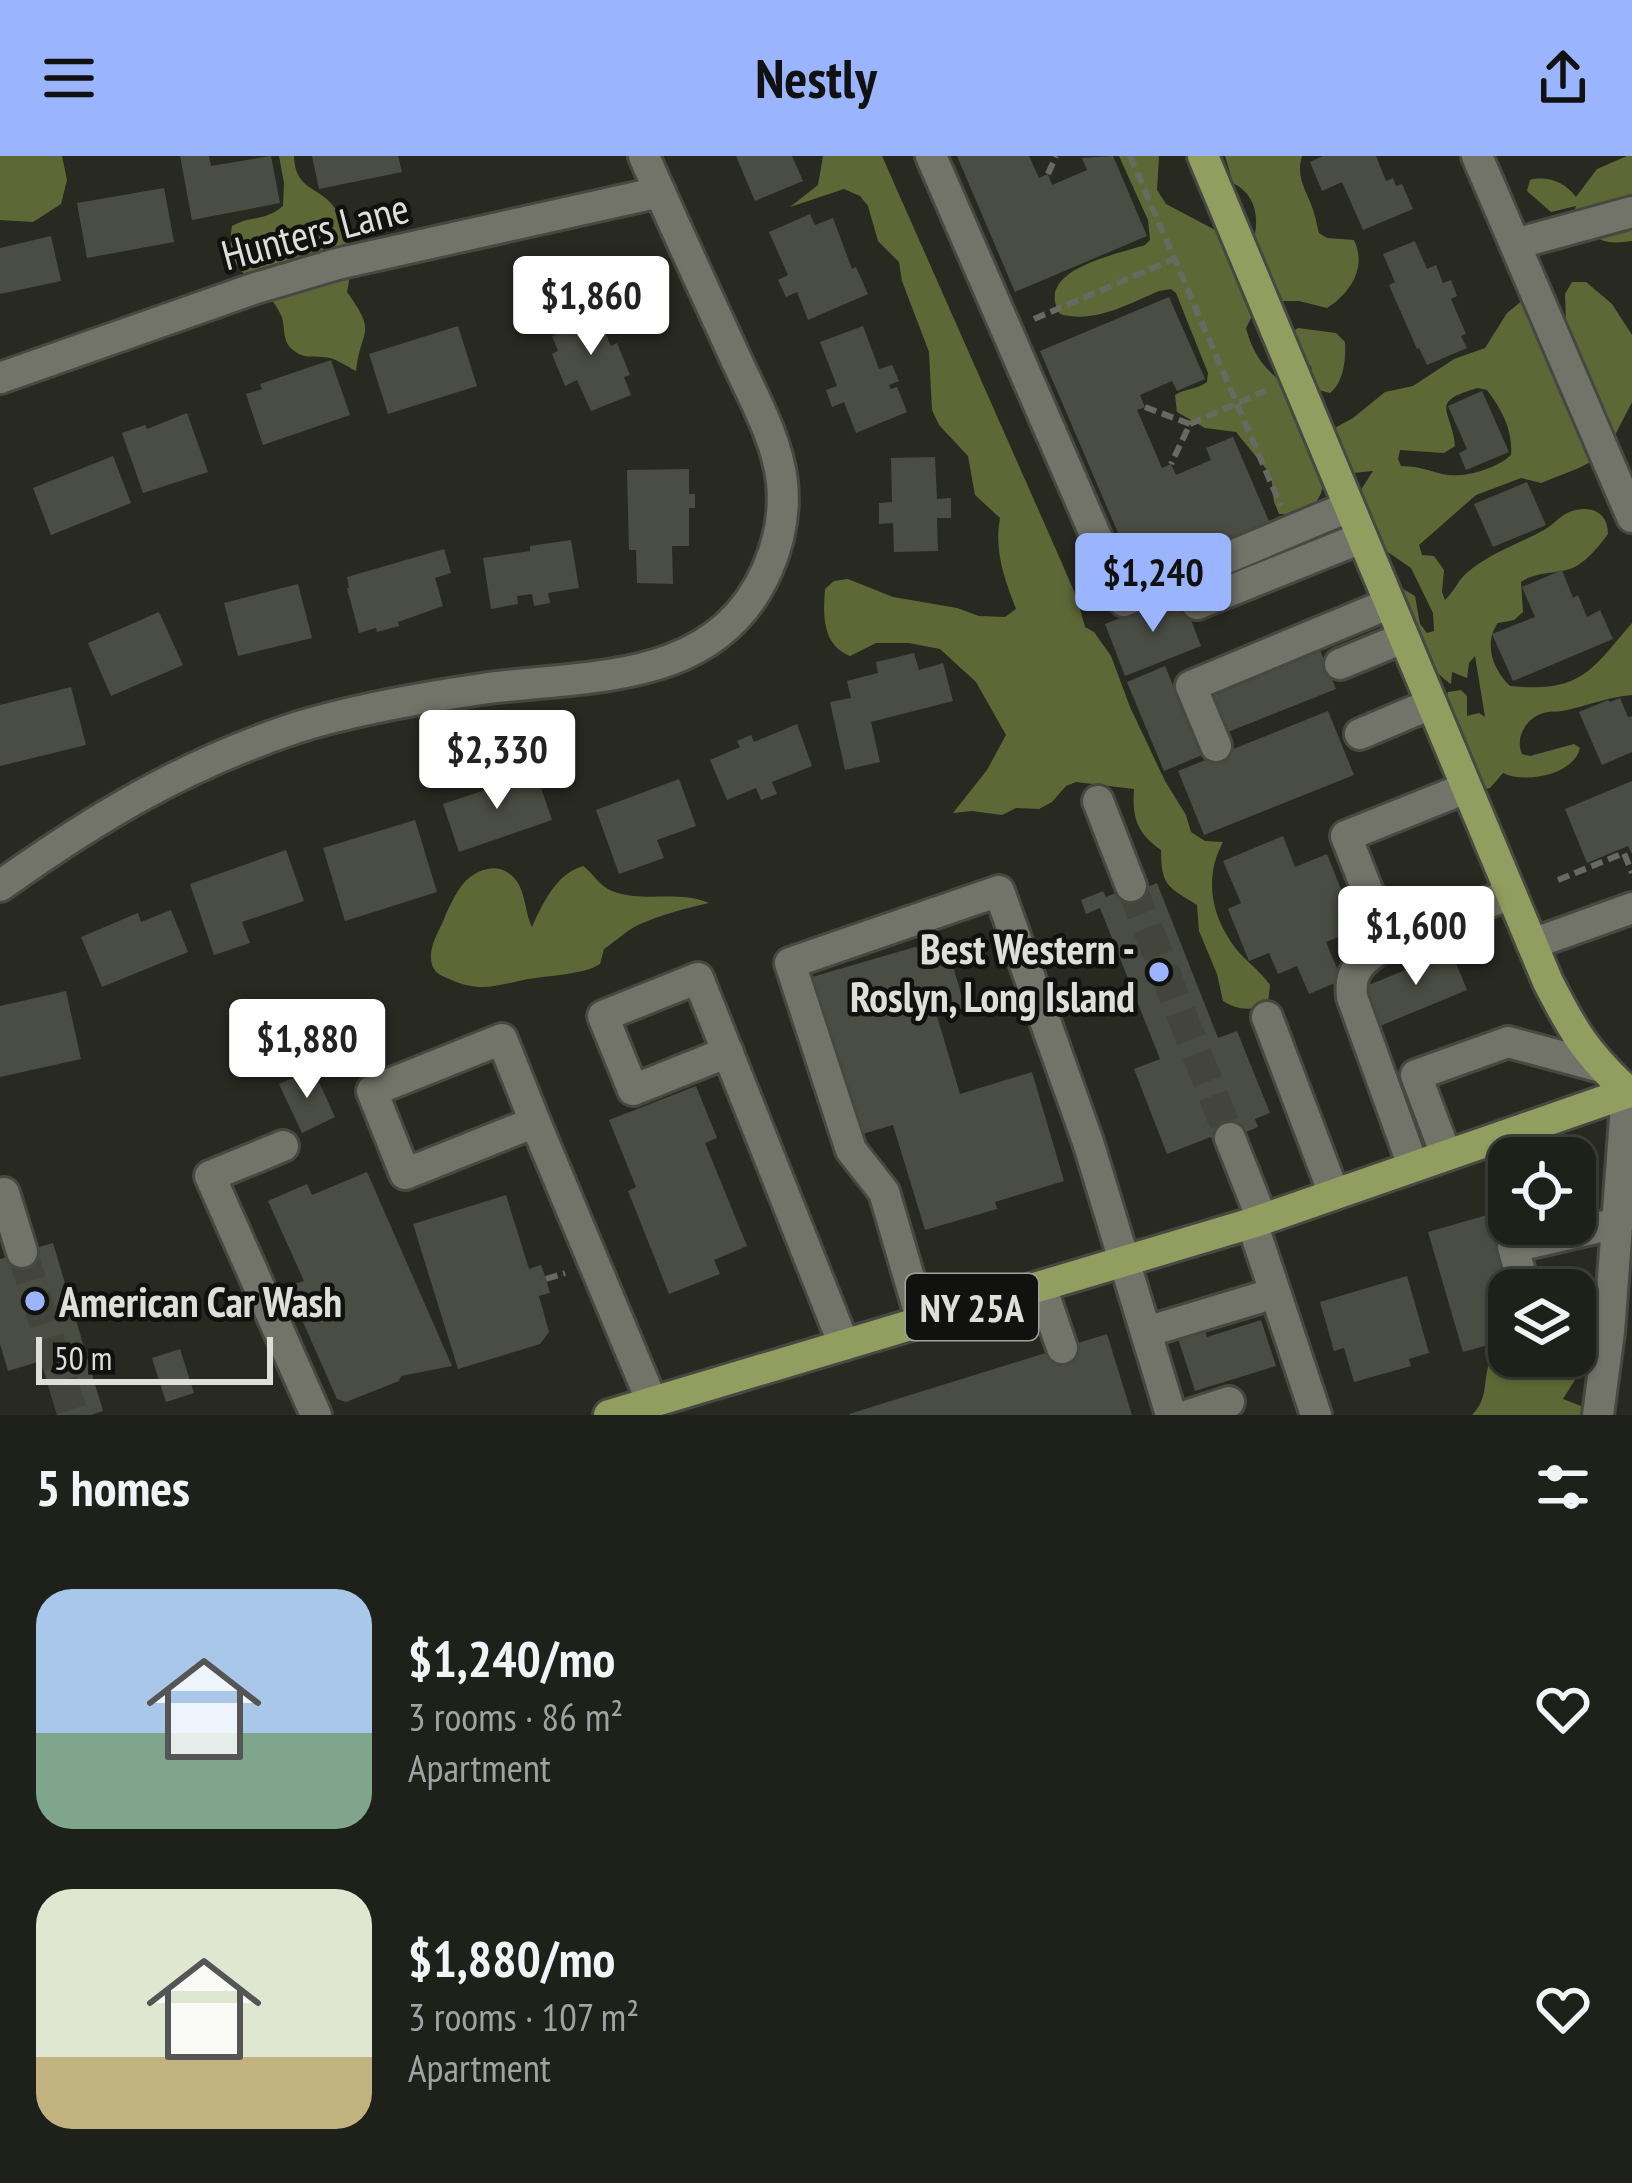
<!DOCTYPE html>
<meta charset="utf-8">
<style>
body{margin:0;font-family:"PT Sans Narrow",sans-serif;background:#2b2d27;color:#f1f3f6;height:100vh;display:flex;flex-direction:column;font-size:45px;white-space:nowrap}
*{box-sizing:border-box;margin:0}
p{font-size:39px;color:#a1a3a2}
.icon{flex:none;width:66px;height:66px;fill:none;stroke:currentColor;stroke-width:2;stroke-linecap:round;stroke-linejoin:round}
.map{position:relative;height:1259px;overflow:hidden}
.sheet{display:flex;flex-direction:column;background:#1e201a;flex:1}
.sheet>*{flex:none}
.tools{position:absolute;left:1488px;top:981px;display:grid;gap:24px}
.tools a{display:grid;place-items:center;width:108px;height:108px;border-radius:24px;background:#1e201a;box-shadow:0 3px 9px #0004,0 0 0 3px #3c3e39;font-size:60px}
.scale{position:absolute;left:36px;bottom:30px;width:237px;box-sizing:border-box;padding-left:12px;border:6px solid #dedfd9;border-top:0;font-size:33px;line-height:42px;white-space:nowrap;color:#dedfd9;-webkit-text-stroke:9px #11120f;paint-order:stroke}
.price{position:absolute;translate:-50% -102px;padding:0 27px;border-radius:12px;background:#fff;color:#222;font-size:39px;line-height:78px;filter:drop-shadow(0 3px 6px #0008)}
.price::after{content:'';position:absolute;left:50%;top:72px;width:36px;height:27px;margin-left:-18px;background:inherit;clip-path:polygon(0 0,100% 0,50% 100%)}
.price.active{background:#9ab5fd;color:#111}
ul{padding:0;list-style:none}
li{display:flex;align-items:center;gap:36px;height:300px;padding:0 36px}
li span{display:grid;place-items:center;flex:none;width:336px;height:240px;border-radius:36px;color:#555}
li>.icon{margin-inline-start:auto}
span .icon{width:144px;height:144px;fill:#fffc;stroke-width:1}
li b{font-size:51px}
h2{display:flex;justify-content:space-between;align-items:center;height:144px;padding:0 36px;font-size:51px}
header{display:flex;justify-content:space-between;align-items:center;height:156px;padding:0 36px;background:#9ab5fd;color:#111;font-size:54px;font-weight:700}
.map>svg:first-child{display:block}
.forest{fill:#5e6836;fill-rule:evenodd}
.building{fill:#4a4d43}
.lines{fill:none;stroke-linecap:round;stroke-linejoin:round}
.minor-tunnel{stroke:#43453d;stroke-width:30;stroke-dasharray:30 15;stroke-linecap:butt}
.minor-casing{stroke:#464841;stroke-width:36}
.major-casing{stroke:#464841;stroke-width:36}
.path{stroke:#686a62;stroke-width:6;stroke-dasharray:12 6;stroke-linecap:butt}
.minor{stroke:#72746a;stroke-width:30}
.major{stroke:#929d60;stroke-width:30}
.poi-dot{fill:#9ab5fd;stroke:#11120f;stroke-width:4.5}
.labels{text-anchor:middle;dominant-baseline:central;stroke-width:9;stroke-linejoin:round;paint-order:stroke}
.shield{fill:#11120f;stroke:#a0a29c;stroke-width:3}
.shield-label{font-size:39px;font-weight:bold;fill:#dedfd9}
.street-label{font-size:42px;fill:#dedfd9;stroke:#11120f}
.poi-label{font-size:42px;font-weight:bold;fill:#dedfd9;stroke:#11120f;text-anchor:end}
</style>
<header><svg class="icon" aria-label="menu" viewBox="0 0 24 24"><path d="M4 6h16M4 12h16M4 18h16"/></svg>Nestly<svg class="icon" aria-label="share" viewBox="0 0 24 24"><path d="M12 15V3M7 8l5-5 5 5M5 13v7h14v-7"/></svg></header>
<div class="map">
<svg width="1632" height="1259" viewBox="0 0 1632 1259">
<rect width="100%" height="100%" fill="#282a22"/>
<g class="forest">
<polygon points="0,0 62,0 67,24 61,48 33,66 0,64"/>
<path d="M279,0H294C295,35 319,30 334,51C351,74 353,109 347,136C378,179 361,171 356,215C348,211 338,204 330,202C317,199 304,204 293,194C281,185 286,170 281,159C264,121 223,124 232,70C253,58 262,67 283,50L284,27Z"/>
<path d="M823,0H882L1057,396L1077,442L1085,471L1094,476L1111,500L1130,551L1165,625L1186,659L1191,676L1205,685L1223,686C1205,719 1210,755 1231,786C1242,803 1259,813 1270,829L1268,846C1254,856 1237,854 1223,845L1217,818L1199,775L1197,749C1169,731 1161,731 1161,694C1137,677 1132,662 1134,633L1076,626L1066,630L1052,646L1039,653L1016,652L1002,659L972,655L953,657L987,614L1006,579L976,526L940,493L909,487H876L850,500C822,489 823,459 825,433L834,425L848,423L893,441L957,452L979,460L1005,461L1016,453C1004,422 994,394 1000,362L975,339L968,300L939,269L932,254L929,196L902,125L899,106L878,85L868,50L860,40L844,33L790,51L818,29Z"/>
<path d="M1119,0H1159L1157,34L1166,48L1251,93C1260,68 1259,40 1233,27L1225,0H1302C1295,24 1308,35 1314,57C1316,63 1317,70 1319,77L1327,82L1354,84C1367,111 1351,137 1327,152L1299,145H1278L1267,155L1253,158L1246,172C1253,199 1265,214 1287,230C1289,239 1290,251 1294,259C1298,268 1306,275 1311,283C1331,320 1330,360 1279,358L1274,346L1271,319L1236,276L1205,272L1177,256L1175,239C1185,232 1197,234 1207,226L1208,217L1176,137L1171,133L1159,135C1128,148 1094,168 1060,158C1033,114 1115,99 1145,89L1150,84L1148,64Z"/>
<path d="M1627,0H1632V85C1599,90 1594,82 1574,57L1576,50L1551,56L1527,35L1530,24C1548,19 1566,27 1576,41L1597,13Z"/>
<path d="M1572,126H1586L1612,148L1632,179V246L1615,279L1600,301L1579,312L1541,327L1521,322L1476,339L1419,389L1422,399L1434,400L1444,414L1442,436L1445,444C1455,435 1458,423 1469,415C1492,396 1518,388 1544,374C1553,369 1559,361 1567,357C1587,348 1608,354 1608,378C1599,390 1585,408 1570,413C1553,418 1535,416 1521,426L1523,456L1514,464L1498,467C1483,487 1493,514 1510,530C1580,537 1590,516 1632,467V539C1608,541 1590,549 1567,554C1561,556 1554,555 1548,556C1528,559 1514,580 1522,598L1530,600L1574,588L1580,592C1574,619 1525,628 1503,617L1490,632L1481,634L1446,543L1448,536L1461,534L1467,540V560L1479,557L1485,561L1475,500L1469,507L1467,522L1452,516L1451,528C1442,522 1419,500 1415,491C1406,474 1403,449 1398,430L1415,440L1420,468L1427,477L1434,475L1433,457L1411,412L1376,388L1359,337L1373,315L1342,318L1331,274L1353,262L1385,236L1413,230L1454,203L1485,192L1507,157L1523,144H1537L1566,167L1565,138ZM1478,232L1487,234C1502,254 1513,274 1511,299C1496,313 1463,323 1442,318C1427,314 1417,310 1401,310L1398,303L1400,294L1444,297L1455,290C1452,254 1427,246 1478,232Z"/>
<path d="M1298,172L1336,177L1345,186C1346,203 1344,226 1330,237L1315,233L1311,210L1296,200L1292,176Z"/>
<path d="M583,710C594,718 599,730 612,735C642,747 678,734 709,747C686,752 660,759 638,769C627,774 616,785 604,793L600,808C582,820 542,819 519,825C489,832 475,835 447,822C437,818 432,814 431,803C430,791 437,778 442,768C447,755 455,737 464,727C473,716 492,708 505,715C527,726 523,753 532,771C543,747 556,718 583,710Z"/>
<path d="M1509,1194V1200H1575V1195L1580,1196L1583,1202L1578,1219L1563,1243L1581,1250L1587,1259H1472C1492,1240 1480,1215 1495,1196Z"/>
</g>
<g class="building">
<polygon points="180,0 209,0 211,10 271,0 280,47 192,64"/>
<polygon points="312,0 398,0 402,16 319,33"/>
<polygon points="736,0 792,0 803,25 755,45"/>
<polygon points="957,0 1029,0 1039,22 1048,18 1052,29 1087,14 1082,2 1113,0 1147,80 1015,136"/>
<polygon points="1323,0 1376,0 1386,25 1393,22 1396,30 1402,28 1413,53 1363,74 1342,26 1322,35 1310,6"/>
<polygon points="164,32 174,86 87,102 77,47"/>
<polygon points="810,58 815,69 833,62 852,113 856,111 868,138 808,164 797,136 786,141 778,124 788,119 769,76"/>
<polygon points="51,80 61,125 0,138 0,92"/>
<polygon points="1415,85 1427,113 1436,109 1443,127 1451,124 1457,140 1451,143 1466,178 1461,180 1467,192 1427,209 1419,192 1417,193 1389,129 1395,126 1383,98"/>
<polygon points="1169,141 1205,223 1177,235 1172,225 1140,239 1145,251 1137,254 1162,312 1171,308 1176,319 1211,304 1206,292 1233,281 1271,370 1139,426 1040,195"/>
<polygon points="592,144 611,190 617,187 630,219 624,221 631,239 591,255 577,224 565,230 552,198 558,195 552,180 568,173 561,157"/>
<polygon points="458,170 477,230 388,258 369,198"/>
<polygon points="863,170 879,213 892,209 899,225 889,229 891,233 897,231 907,256 856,277 844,246 832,251 826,234 837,230 820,186"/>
<polygon points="331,204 350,259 263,289 246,238 262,233 260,228"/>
<polygon points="1482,235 1509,296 1466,314 1459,297 1467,293 1448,250"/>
<polygon points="187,257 208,316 143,337 122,277 145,269 147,273"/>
<polygon points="113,300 131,347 51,379 33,332"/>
<polygon points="935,301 937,343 951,342 951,362 937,362 938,395 894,396 893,367 879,368 879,347 892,346 891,302"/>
<polygon points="689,313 689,338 695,338 695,352 689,352 689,390 672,390 673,428 637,427 636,394 629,394 627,314"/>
<polygon points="1527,326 1546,369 1493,391 1474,348"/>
<polygon points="571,384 579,432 548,437 550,447 534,450 532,438 517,440 518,448 491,453 483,402 530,395 530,390"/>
<polygon points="444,393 451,417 435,422 443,450 398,466 399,470 377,476 376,472 359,477 347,432 349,432 347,421"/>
<polygon points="1562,414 1573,442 1578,439 1587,461 1600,454 1613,483 1513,525 1492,478 1535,461 1522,431"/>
<polygon points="298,428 312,482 238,500 224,447"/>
<polygon points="1181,438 1201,490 1125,520 1105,468"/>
<polygon points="159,456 183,509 111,540 88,487"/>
<polygon points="1319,492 1336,533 1228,576 1211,535"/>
<polygon points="914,497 919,514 943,507 953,545 871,566 880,606 845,614 830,546 851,542 847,525 878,517 876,506"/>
<polygon points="1165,510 1202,599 1164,615 1127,526"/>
<polygon points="71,531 86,589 0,610 0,549"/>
<polygon points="1620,542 1628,561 1632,560 1632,596 1602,609 1579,556 1608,544 1610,546"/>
<polygon points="1328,555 1354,619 1204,679 1178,615"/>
<polygon points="797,568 812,610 772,626 777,638 761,644 756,632 727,644 710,604 740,591 737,585 751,579 754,586"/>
<polygon points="536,617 552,664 459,696 443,648"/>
<polygon points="679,623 696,670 657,684 664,702 619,718 596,654"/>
<polygon points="1632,625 1632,698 1628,690 1587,707 1565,653"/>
<polygon points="415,664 437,736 345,765 323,692"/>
<polygon points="1283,680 1295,711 1327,698 1357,774 1326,786 1342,824 1309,838 1297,810 1278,818 1269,797 1249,805 1228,753 1241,747 1223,705"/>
<polygon points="286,694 304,745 242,766 250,787 214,799 190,728"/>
<polygon points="1157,727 1218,882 1237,875 1270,957 1255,963 1258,971 1214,989 1211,981 1167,998 1134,913 1160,903 1100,752 1086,758 1081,744 1103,735 1106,741 1135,729 1137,735"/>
<polygon points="171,754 188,796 102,831 81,781 138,757 141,766"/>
<polygon points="915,791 951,803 965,852 937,860 960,938 1032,916 1064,1025 995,1046 997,1053 925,1074 893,969 859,979 812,821"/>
<polygon points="1451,795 1467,834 1380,870 1364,831"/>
<polygon points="66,835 81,903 0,921 0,850"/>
<polygon points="313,913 335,961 302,977 279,928"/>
<polygon points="696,930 717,982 705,987 747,1090 714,1104 720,1118 669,1138 628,1035 636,1031 609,964"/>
<polygon points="367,1016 452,1210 401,1220 399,1225 346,1246 337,1243 287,1130 304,1125 268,1045 307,1028 312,1039"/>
<polygon points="506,1039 529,1113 541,1109 546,1123 550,1137 539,1140 549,1176 540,1188 458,1213 413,1068"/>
<polygon points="1487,1059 1510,1134 1509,1183 1463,1196 1428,1076"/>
<polygon points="53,1087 103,1255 91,1259 57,1259 41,1205 8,1215 0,1188 0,1103"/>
<polygon points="1407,1120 1429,1197 1409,1203 1411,1210 1354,1226 1344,1192 1334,1195 1320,1146"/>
<polygon points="1261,1164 1276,1210 1195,1235 1176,1176 1203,1168 1207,1181"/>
<polygon points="1107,1178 1132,1259 849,1259 849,1258"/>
<polygon points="180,1193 194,1237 166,1246 152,1202"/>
</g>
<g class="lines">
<g class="minor-tunnel">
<polyline points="1131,730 1230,982"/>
<polyline points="22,1096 73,1259"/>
</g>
<g class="minor-casing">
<g id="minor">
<polyline points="931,0 1124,445 1348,351"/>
<polyline points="1477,0 1632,361"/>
<polyline points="1515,88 1632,56"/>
<polyline points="0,222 256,132 337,108 660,36"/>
<polyline points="1197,448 1361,382"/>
<polyline points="1340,508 1403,482"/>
<polyline points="1360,578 1431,548"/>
<polyline points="1216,590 1191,530 1388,448"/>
<polyline points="1098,645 1131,730"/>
<path d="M0,730C97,661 182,610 295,572C356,553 420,542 482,533C588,518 715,531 767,414C779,387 785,356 782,326C777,282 752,239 734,199C704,133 673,67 644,0"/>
<polyline points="1388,787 1346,680 1466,632"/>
<polyline points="1532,788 1632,752"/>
<polyline points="1267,861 1334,1038"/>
<polygon points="502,883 535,966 405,1018 372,935"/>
<polyline points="728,896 633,934 603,860 698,822 844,1189"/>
<polyline points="535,966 652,1246"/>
<polyline points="1230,982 1262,1063"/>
<polyline points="283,990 210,1020 316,1259"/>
<polyline points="1446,999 1416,919 1508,886 1601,911"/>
<path d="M1413,1010L1352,841C1351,831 1351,822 1357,813C1375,783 1475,752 1511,738"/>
<polyline points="4,1037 22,1096"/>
<polyline points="1252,1067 1316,1259"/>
<polyline points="1041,1130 1062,1192"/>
<polyline points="1525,1134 1513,1091 1618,1067"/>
<polyline points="922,1166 884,1036 851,994 790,807 999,735 1088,986 1171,1259"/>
<polyline points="1146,1176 1275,1137"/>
<polyline points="1189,1259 1229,1246"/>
<polyline points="1598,1259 1609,1176 1627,935"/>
</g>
</g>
<g class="major-casing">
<g id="major">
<path d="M1203,0L1548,826C1573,875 1586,897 1627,935"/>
<polyline points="609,1259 1252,1067 1632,935"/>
</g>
</g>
<g class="path">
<polyline points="1130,0 1281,350"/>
<polyline points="1048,18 1056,0"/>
<polyline points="1034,163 1174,103"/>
<polyline points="1145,251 1190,268 1171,308"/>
<polyline points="1190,268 1265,235"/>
<polyline points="1558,724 1624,697 1632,717"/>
<polyline points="546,1123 565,1117"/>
</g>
<use href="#minor" class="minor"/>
<use href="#major" class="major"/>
</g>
<g class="poi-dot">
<circle cx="1159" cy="816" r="12"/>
<circle cx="35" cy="1145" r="12"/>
</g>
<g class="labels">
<rect class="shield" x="906" y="1118" width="132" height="66" rx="9"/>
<g class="shield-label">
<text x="972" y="1151">NY 25A</text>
</g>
<g class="street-label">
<text transform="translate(315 75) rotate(-15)">Hunters Lane</text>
</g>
<g class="poi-label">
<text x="1135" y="792">Best Western -<tspan x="1135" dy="48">Roslyn, Long Island</tspan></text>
<text x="59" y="1145" text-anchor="start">American Car Wash</text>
</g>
</g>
</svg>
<div class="tools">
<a><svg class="icon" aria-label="locate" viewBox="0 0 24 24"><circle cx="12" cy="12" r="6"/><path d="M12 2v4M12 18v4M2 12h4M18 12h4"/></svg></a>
<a><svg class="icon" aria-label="layers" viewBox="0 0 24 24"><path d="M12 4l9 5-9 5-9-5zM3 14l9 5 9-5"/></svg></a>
</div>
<div class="scale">50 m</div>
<b class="price" style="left:591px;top:202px">$1,860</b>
<b class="price active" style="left:1153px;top:479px">$1,240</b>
<b class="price" style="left:497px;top:656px">$2,330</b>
<b class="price" style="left:1416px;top:832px">$1,600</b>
<b class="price" style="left:307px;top:945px">$1,880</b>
</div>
<section class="sheet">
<h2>5 homes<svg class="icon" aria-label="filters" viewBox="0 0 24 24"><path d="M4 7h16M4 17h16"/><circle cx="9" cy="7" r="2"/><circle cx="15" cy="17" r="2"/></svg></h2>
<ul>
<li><span style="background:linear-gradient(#a9c7e8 60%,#7fa58c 0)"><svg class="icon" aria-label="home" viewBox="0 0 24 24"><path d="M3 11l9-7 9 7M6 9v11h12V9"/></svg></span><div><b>$1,240/mo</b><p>3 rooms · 86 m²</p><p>Apartment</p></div><svg class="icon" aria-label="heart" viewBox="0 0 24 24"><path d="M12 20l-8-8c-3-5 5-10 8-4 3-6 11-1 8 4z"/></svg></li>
<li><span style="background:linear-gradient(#dfe7d0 70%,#c2b280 0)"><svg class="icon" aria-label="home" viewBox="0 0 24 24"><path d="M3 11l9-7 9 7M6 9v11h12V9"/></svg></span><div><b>$1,880/mo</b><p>3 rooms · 107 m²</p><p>Apartment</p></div><svg class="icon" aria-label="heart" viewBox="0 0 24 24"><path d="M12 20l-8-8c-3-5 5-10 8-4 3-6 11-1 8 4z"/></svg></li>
</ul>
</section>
